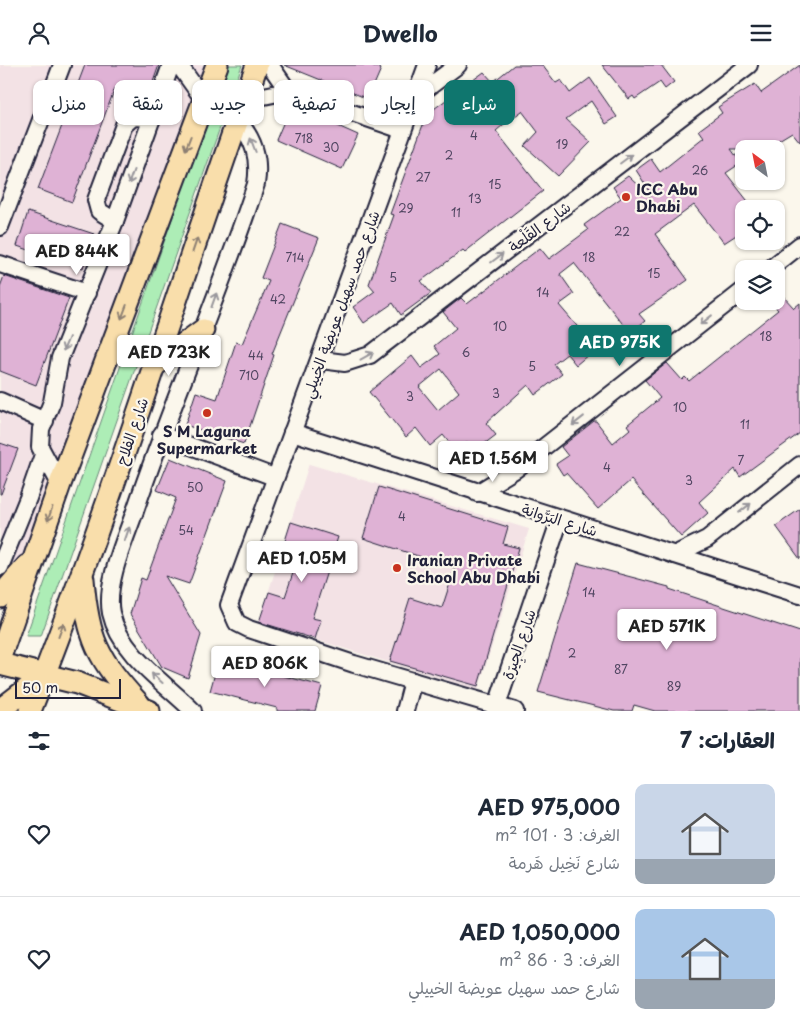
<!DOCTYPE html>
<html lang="ar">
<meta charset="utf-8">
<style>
body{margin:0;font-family:"Playpen Sans","Playpen Sans Arabic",sans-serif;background:#f6f6f7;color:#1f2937;direction:rtl;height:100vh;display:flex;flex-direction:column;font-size:19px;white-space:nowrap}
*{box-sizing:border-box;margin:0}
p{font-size:16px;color:#747a83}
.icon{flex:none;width:28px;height:28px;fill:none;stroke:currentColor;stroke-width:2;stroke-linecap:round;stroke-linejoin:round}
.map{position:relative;height:646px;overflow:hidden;direction:ltr}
.details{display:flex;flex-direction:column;background:#fff;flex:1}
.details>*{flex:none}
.hud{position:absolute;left:15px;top:15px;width:500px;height:45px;direction:rtl;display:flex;gap:10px}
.needle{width:32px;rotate:328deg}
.tools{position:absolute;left:735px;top:75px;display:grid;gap:10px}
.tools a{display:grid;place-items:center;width:50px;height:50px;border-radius:10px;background:#fff;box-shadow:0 1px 4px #0004;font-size:25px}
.scale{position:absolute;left:15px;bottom:12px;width:106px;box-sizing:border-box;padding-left:5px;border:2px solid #22223b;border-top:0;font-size:14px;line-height:18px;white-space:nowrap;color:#22223b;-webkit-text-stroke:4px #fbf7ec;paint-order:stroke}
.price{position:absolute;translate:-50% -42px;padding:0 11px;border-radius:5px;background:#fff;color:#222;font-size:16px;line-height:32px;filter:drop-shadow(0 1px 2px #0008)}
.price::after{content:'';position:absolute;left:50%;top:30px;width:15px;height:11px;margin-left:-8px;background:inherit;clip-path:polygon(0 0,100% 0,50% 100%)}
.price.active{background:#0f766e;color:#fff}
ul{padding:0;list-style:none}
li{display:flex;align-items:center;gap:15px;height:125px;padding:0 25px}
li+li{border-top:1px solid #e0e1e3}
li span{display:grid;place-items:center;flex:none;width:140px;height:100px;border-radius:10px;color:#555}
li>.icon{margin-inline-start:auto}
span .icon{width:60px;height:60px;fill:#fffc;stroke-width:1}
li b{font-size:21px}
h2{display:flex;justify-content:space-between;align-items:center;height:60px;padding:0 25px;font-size:21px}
.pill{padding:0 18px;border-radius:10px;background:#fff;box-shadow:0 1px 4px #0004;font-size:18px;line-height:45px}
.pill.active{background:#0f766e;color:#fff}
header{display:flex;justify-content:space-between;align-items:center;height:65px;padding:0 25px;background:#fff;font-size:22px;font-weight:700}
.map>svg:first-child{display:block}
.built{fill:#f3e2e5}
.green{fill:#adedb6;stroke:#688878}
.building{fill:#dfb2d5;stroke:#22223b;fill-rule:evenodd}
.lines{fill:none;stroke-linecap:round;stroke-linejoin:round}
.minor-casing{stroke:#22223b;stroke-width:20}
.major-casing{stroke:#22223b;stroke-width:25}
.minor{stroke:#fbf7ec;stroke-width:16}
.major{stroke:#f9deab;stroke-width:21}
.oneway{stroke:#8e8073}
.oneway2{stroke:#99979c}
.poi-dot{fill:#c8321e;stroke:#fbf7ec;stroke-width:2}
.labels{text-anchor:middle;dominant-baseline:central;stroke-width:4.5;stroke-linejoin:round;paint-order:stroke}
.number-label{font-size:12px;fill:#514662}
.poi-label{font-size:15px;font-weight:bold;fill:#22223b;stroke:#fbf7ec;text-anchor:start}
.street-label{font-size:15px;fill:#22223b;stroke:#fbf7ec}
</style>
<header><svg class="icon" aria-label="menu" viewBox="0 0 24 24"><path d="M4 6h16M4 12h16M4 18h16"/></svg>Dwello<svg class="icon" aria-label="person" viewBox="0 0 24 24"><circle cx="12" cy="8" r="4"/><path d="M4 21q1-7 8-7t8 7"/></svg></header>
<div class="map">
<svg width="800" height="646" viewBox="0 0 800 646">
<rect width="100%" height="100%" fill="#fbf7ec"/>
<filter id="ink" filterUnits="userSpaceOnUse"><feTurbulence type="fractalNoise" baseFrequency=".02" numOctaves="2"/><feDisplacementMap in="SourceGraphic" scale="10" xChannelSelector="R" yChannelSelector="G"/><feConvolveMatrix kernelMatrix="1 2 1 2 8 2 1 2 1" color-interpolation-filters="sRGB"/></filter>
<g filter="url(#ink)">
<g class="built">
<polygon points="0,0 207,0 27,492 0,523"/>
<polygon points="309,399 529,464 478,625 259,557"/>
</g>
<polygon class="green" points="226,0 242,0 41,571 26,571"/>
<g class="building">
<polygon points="85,0 159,0 147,34 115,23 72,137 38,124"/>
<polygon points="284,0 371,0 381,4 368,34"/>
<polygon points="514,0 542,0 556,18 561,15 570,28 590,13 617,52 606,59 591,36 566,54 591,77 558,111 525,81 538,67 522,46 503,60 496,66 543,126 465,187 463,185 421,216 431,228 401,250 393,238 364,258 353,242 375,226 369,219 394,150 390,149 427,49 484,7 493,17"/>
<polygon points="602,0 661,0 674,17 665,24 660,17 635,34 633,31 629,34"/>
<path d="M800,0V77L792,67L764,84H731L741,98L726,108L754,144H744V165L724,178L694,140L655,169L688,215L639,249L645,256L630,268L574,198L560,209L574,229L559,240L588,274L601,265L607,274L576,300L567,289L554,299L562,309L535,330L528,320L486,358L496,370L475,386L468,377L456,386L443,370L430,381L416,363L406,372L369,327L412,291L421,303L440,289L434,281L456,263L443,247L461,233L467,239L540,183L549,194L588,165L584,160L621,133L613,122L628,111L650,132L652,130L636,105L651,94L660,107L704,72L699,65L722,48L718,42L755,19L761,28ZM441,304L459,327L438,345L419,322Z"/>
<polygon points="291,40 358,70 342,104 276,75"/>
<polygon points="28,147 94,169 83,203 17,181"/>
<polygon points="282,159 319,173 272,289 274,290 244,379 185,360 196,327 217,334 236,277 242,279 269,216 261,213"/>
<polygon points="4,211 69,233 36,320 0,306 0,222"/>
<polygon points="783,231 794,243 800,238 800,368 740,412 735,404 699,437 708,448 681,472 631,415 598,444 566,408 563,410 556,399 568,391 561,382 594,356 596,356 613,378 630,364 627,360 660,333 645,315 667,298 682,315 685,312 689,316 778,245 773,239"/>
<polygon points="0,378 18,384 1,429 0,429"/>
<polygon points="170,393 227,416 189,519 165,511 201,570 188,613 162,602 130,549 141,513 146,515 176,433 157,425"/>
<polygon points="379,422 508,462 503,479 519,483 478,621 390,596 410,533 442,543 455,503 363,473"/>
<polygon points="800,444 800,494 776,461"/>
<polygon points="291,457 338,472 312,553 321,555 315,574 259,557 269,527 285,532 301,484 284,479"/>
<polygon points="578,498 669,522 669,524 800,567 800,646 655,646 634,640 632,646 614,646 538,627"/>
<polygon points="219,594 322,621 315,646 277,646 277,643 210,626"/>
</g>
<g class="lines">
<g class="minor-casing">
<g id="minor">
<polyline points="179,0 204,35"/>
<polyline points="270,0 288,26"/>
<polyline points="427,0 229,540 237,558 249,564 354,599 515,646"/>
<polyline points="414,33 458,0"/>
<polyline points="244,35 288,26 402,65"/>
<polyline points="115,156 99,146 96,135 124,60 133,52 153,53"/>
<polyline points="0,162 62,0"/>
<polyline points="0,199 87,228"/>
<polyline points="770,204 800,180"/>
<polyline points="321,295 345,298 370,290 749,0"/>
<polyline points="0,336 45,356"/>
<polyline points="292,367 800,530"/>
<polyline points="161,370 274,412"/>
<polyline points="60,419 40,382 41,364 52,337 60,293 115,156 171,0"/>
<polyline points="477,428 516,404 744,225"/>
<polyline points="674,490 707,474 800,400"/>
<polyline points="0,502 28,433 43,390"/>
<path d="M193,646C165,618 120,589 111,548C105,518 125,475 135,446C172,336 220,229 256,119C260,93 254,74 237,55"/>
<polyline points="405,646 413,616"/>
<polyline points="495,646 560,454"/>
</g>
</g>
<g class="major-casing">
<g id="major">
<polyline points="154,301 203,265"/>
<path d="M83,514C88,575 97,593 139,639"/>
<polyline points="0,532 27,501"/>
<polyline points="0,592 60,419 217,0"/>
<polyline points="0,599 77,618 149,646"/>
<polyline points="0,645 40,614"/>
<path d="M30,646C114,434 180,215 257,0"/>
</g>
</g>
<use href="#minor" class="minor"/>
<use href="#major" class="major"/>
</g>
<defs><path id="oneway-shaft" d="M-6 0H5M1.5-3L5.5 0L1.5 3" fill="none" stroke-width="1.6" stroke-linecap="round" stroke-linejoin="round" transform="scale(1.25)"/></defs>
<g class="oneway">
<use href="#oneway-shaft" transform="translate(188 78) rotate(111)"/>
<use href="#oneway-shaft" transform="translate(195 180) rotate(-71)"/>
<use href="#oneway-shaft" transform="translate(124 247) rotate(111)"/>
<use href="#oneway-shaft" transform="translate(50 449) rotate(109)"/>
<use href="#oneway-shaft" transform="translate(61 565) rotate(-70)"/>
</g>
<g class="oneway2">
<use href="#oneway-shaft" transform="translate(253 80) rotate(-111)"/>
<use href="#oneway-shaft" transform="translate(626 94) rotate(-37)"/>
<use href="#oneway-shaft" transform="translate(131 112) rotate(110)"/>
<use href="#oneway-shaft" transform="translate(497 193) rotate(-37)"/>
<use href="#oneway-shaft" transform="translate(214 235) rotate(-70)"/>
<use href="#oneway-shaft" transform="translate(706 255) rotate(142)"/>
<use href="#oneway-shaft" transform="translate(66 279) rotate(113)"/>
<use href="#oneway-shaft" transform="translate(367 291) rotate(-29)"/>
<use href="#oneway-shaft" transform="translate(578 356) rotate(142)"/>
<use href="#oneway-shaft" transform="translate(745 443) rotate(-38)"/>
<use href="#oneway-shaft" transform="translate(127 469) rotate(-71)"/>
<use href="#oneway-shaft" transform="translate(157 613) rotate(-138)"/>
</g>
</g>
<g class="poi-dot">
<circle cx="626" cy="132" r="5"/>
<circle cx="207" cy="348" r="5"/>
<circle cx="397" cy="503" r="5"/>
</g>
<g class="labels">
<g class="number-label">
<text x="474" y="70">4</text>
<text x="304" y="73">718</text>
<text x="562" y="79">19</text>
<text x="331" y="82">30</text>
<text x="449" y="90">2</text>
<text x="700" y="105">26</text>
<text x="423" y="112">27</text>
<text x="495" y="119">15</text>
<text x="475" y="133">13</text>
<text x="406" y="143">29</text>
<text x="456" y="147">11</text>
<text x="622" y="166">22</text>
<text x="295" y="192">714</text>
<text x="589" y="192">18</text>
<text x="654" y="208">15</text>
<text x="393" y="212">5</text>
<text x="543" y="227">14</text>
<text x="278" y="234">42</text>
<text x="500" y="261">10</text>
<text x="766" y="271">18</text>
<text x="466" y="287">6</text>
<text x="256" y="290">44</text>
<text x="532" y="301">5</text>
<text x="249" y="310">710</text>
<text x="496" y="328">3</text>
<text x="410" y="331">3</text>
<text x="680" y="342">10</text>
<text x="745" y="359">11</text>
<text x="741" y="395">7</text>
<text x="607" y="402">4</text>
<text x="689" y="415">3</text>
<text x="195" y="422">50</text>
<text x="402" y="451">4</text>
<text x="186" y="465">54</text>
<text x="589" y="527">14</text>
<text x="572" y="588">2</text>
<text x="621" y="604">87</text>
<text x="674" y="621">89</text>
</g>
<g class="poi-label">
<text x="636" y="123">ICC Abu<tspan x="636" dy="17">Dhabi</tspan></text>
<text x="207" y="365" text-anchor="middle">S M Laguna<tspan x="207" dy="17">Supermarket</tspan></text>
<text x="407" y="494">Iranian Private<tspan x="407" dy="17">School Abu Dhabi</tspan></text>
</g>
<g class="street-label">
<text transform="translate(539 161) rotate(-37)">شارع القَلْعة</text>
<text transform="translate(340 239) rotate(-70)">شارع حمد سهيل عويضة الخييلي</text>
<text transform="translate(131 366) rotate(-71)">شارع الفلاح</text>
<text transform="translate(560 454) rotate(17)">شارع البَرَّوانة</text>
<text transform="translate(518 579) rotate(-71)">شارع الجِيرَة</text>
</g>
</g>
</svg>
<div class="tools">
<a><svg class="needle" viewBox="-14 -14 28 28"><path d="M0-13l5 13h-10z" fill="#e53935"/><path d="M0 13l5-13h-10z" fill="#747a83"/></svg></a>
<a><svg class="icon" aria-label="locate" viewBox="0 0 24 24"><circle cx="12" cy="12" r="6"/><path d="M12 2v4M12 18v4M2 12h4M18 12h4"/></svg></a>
<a><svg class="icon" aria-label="layers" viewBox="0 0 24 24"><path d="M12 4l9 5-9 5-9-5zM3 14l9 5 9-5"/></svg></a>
</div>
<div class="scale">50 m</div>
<b class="price" style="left:77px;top:211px">AED 844K</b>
<b class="price active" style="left:620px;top:302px">AED 975K</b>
<b class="price" style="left:169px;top:312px">AED 723K</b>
<b class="price" style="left:493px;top:418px">AED 1.56M</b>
<b class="price" style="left:302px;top:518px">AED 1.05M</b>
<b class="price" style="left:667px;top:586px">AED 571K</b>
<b class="price" style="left:265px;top:623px">AED 806K</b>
<div class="hud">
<a class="pill active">شراء</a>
<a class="pill">إيجار</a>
<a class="pill">تصفية</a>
<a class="pill">جديد</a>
<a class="pill">شقة</a>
<a class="pill">منزل</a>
</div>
</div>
<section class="details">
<h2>العقارات: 7<svg class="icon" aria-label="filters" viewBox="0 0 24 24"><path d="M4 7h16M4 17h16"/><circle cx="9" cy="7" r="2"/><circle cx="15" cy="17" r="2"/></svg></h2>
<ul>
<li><span style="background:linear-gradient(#c9d6e8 75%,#9aa5b1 0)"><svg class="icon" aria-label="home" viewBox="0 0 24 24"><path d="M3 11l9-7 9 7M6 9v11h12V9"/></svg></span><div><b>AED 975,000</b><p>الغرف: 3 · 101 m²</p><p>شارع نَخِيل هَرمة</p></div><svg class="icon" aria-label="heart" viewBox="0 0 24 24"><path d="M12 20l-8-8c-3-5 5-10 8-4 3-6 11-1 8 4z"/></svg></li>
<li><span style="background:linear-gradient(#a9c7e8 70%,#9aa5b1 0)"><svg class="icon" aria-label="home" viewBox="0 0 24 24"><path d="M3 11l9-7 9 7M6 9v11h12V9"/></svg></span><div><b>AED 1,050,000</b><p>الغرف: 3 · 86 m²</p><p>شارع حمد سهيل عويضة الخييلي</p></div><svg class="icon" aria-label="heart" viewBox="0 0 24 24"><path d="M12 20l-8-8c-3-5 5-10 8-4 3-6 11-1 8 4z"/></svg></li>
</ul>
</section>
